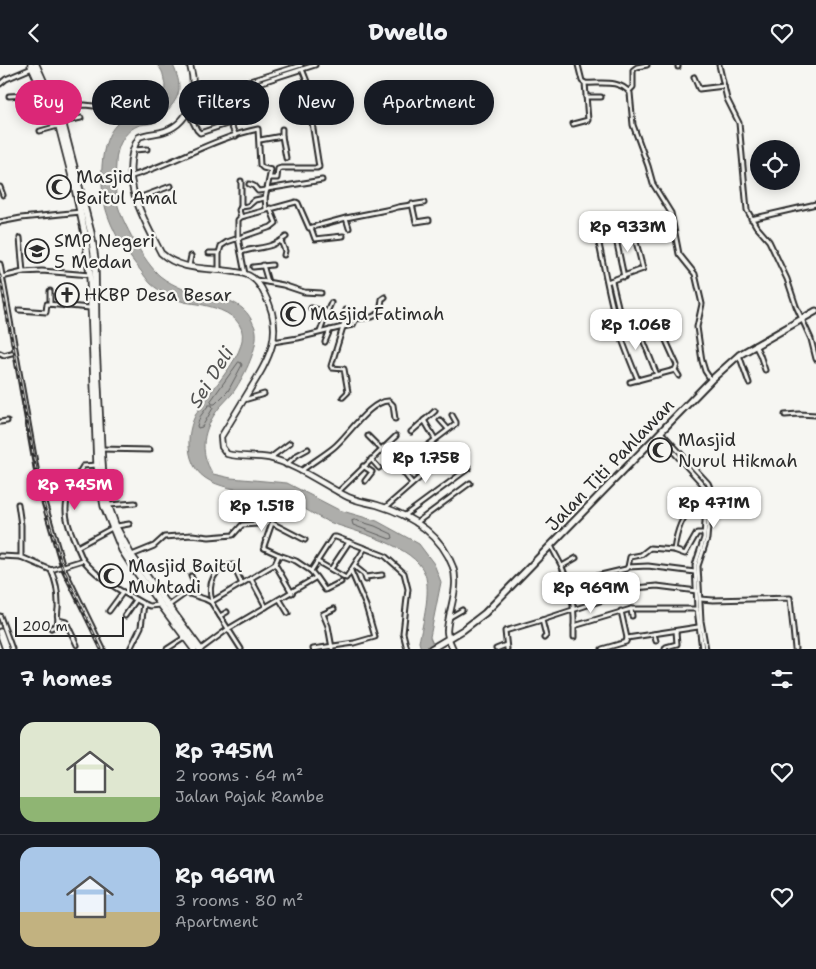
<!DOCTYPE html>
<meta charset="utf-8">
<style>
body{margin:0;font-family:"Shantell Sans",sans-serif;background:#242831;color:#f1f3f6;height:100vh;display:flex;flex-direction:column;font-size:19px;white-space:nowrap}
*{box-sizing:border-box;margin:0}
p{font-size:16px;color:#9ea1a6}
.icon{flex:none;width:28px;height:28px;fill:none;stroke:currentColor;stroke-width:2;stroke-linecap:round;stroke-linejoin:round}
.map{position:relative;height:584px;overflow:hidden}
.panel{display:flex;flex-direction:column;background:#171b24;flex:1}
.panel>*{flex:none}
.hud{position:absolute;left:15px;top:15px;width:500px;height:45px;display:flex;gap:10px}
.tools{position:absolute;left:750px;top:75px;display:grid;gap:10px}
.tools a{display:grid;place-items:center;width:50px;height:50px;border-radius:50%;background:#171b24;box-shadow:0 2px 12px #0003;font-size:25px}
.scale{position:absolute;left:15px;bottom:12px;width:109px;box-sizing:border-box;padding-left:5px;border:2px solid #2b2b2b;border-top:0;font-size:14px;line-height:18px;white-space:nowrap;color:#2b2b2b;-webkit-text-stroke:4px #f6f6f2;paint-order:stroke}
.price{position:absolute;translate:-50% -42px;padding:0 11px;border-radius:10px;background:#fff;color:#222;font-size:16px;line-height:32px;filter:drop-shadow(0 1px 2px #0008)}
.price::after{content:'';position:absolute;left:50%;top:30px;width:15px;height:11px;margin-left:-8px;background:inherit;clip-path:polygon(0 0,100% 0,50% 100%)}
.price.current{background:#db2777;color:#fff}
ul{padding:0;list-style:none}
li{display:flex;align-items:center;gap:15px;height:125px;padding:0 20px}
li+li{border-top:1px solid #363941}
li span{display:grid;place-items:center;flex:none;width:140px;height:100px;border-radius:15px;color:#555}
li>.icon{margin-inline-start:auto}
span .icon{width:60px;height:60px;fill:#fffc;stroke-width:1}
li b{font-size:21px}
h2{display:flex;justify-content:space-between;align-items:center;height:60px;padding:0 20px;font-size:21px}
.tag{padding:0 18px;border-radius:22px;background:#171b24;box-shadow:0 2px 12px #0003;font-size:18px;line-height:45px}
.tag.current{background:#db2777;color:#fff}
header{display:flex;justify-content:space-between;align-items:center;height:65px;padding:0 20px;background:#171b24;font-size:22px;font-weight:800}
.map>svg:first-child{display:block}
.water{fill:#aeaeab;stroke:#7a7a78}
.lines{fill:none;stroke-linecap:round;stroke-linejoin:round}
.shore{stroke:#5f5f5e;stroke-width:1}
.street-casing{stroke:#2b2b2b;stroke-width:7}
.secondary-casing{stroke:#2b2b2b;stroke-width:8}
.primary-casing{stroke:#2b2b2b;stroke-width:9}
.highway-casing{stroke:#2b2b2b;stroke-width:9}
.street{stroke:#f6f6f2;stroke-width:3}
.secondary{stroke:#f6f6f2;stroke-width:4.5}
.primary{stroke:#f6f6f2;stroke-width:5}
.highway{stroke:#f6f6f2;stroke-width:5.5}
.rail-casing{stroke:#2b2b2b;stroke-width:3}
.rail{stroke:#f6f6f2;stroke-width:1;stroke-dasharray:4;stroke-linecap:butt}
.labels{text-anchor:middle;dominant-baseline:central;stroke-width:4.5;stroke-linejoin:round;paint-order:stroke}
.poi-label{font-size:18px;fill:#2b2b2b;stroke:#f6f6f2;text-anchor:start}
.street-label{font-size:18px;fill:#2b2b2b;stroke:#f6f6f2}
.water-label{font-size:19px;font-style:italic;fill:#525251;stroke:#f6f6f2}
</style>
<header><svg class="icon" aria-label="back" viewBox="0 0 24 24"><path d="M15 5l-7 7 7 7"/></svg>Dwello<svg class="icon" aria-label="heart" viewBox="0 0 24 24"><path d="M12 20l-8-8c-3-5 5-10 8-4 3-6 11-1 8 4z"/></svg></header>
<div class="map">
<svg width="816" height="584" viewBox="0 0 816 584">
<rect width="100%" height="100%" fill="#f6f6f2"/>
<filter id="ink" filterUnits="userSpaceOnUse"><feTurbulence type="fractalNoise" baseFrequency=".02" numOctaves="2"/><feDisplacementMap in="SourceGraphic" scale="10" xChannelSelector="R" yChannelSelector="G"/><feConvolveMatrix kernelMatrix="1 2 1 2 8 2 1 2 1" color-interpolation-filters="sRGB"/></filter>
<g filter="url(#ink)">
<path class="water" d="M157,0H173C182,21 182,30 166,47C164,50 161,54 159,56C154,59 146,59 140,60C124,65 116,83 116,99C115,111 115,125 117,137C121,156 145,198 160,211C166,216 176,221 183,224C207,232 240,230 252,256C253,259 256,263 256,267C258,285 242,315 232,329C228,334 223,338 219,343C203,364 198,386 213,409L231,413L287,418L339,445L377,456L419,479L434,499L441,517L430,572L435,584H421L419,577C423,558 431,527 425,509C414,480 356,467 329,457C312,450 297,437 280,432C252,423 201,429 191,393C187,380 189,363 195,351C205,328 256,284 239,259C232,247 211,241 198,239C192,238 186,238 181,236C171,232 159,226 151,219C147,215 144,210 141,206C120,180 102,151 102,117C101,100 103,73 116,60C130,45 172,42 164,15C163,8 162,5 157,0Z"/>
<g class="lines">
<g class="shore">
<path d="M159,41L162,44C157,51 149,56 141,54V50L153,46Z"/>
<polygon points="239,297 241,298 242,300 228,326 215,339 212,339 211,336"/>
<polygon points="209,340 212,340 213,343 202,362 198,363 197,361 200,352"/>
<polygon points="355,455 375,461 392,469 393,473 390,474 353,460 352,456"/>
</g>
<g class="street-casing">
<g id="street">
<path d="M578,0L582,16L585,18C600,19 619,14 630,28L633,60L648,101L653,119L671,148L679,189L695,209L702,239L697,262L702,296L705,306L711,315"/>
<polyline points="678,0 678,2"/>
<polyline points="719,0 727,34 739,58 747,145 756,161 769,176 787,214 796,241 811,274 816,294"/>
<polyline points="694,12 699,24 724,21"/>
<polyline points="0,19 6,14 32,3"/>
<polyline points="237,20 301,0"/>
<polyline points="629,26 633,22 633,5 637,2 647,0"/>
<polyline points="9,31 44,29"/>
<polyline points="586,32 601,32"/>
<polyline points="55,41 85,40 102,42"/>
<polyline points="191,42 195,43 220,35 250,21 315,0"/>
<polyline points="188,47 197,65 200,68 230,58 236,71"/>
<polyline points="62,57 81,53"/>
<polyline points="231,58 233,55 247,48"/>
<polyline points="573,59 588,55 585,18"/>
<polyline points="40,66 58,61"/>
<polyline points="282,71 286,93"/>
<polyline points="260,75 282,71 282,64"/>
<polyline points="134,85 147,84"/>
<path d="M132,111C175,98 214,73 258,64L260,100L263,103L271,105L265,133L266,144"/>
<polyline points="270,113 277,113 278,104 281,103 317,103 319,102 310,45 308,19 302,4"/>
<polyline points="241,116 241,142 239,145 241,152"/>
<polyline points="249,119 254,121 258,126 267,125"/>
<polyline points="0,122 3,130"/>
<polyline points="267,124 322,115"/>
<polyline points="136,134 171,121"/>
<polyline points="412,139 416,157 429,155"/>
<polyline points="241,142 248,141 255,135 265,133"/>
<polyline points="346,153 349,163"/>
<polyline points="751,154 816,139"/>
<polyline points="0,157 21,153 81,147"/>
<polyline points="311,163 315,174 343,171"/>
<polyline points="615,169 624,212"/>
<polyline points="20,173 23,207"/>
<polyline points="281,176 285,186 284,190"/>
<path d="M241,187C260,181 269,185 286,172"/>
<polyline points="209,188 219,188 219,205"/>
<polyline points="219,188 221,181 227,177 271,162 276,158 270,143"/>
<polyline points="0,199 39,420 63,502 103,584"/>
<polyline points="263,200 268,217"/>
<polyline points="189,201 191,191"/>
<polyline points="253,202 272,200"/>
<polyline points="245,209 238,173 238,155 241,152 296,137 298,138 309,163 346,153 391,144 398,142 424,138"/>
<polyline points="2,212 23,207 42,206 90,210"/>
<polyline points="256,215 283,220 304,227 321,228"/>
<polyline points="612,216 623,262"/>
<path d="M607,217L643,204L633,165L604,173L599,179C605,207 610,236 618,263C624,281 631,298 638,315"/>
<polyline points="50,239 50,226"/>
<polyline points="311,243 327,247 320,267"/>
<polyline points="19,245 46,247 47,239 90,243"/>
<polyline points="346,245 343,262 353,260 356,254 372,252 380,248 382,234 385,232"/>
<polyline points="327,247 331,238"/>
<polyline points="638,262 657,310"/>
<polyline points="618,263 659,260 677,300 675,305 679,311"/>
<polyline points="273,277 298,273 343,262 331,301 332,303 344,304 348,327 343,332"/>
<polyline points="325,277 330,265"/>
<polyline points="755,280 760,290 765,305"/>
<polyline points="0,288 4,290 15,287"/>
<polyline points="739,290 749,318"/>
<polyline points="630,317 675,305"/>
<polyline points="244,335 264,329"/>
<polyline points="785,350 799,349 816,350"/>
<polyline points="424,355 435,374"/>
<polyline points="440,355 448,364"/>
<polyline points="0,357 7,356"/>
<polyline points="411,367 435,346"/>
<polyline points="661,367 708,418 711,425 707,474 698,501 701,556 706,584"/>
<polyline points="658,370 707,424 704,473 695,500 697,544 702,584"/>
<polyline points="368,371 381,384"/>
<polyline points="383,382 412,418"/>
<polyline points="101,384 150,385"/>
<polyline points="270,393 290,378"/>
<polyline points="371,394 379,403"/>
<polyline points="286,400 297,390 308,384"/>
<polyline points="363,401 372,407 365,416"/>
<polyline points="399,402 456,359 456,357 452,350"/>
<path d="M301,406C311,398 323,391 333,383C348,371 370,335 389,336L393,340L395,354"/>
<polyline points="338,427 396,371"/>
<polyline points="18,439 21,460 21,492"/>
<polyline points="109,440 135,438"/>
<polyline points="386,442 425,408 458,384"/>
<polyline points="404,451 469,403"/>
<polyline points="416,458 470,418"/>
<polyline points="117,461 129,459"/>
<path d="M551,480C554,488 559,495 562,502C569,519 575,542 574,561L631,544H697"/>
<polyline points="77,482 112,463"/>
<path d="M674,485C676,471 680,453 691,445"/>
<polyline points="132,490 154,481 164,472 192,470 209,472 233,470 242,460 258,459 265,447"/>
<polyline points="279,490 296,496 311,506"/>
<path d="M0,491L21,492L51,505L83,495C100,515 122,527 144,539L150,541L160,540"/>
<path d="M83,495C65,453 56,444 83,401L97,400"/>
<polyline points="318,497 346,513 365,483"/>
<polyline points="275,499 292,528"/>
<polyline points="354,501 364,509 366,515"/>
<polyline points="562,501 576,493"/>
<polyline points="628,502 648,501 695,507"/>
<polyline points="331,504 349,477"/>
<path d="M51,505C56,516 58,526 58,538C59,545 56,548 58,555L66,557L77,580"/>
<polyline points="316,512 325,525 341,517"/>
<polyline points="366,512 382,510"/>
<polyline points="251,514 266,542"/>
<polyline points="567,518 626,504 628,502 630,492 641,490 650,483 674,485 685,489 697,468 704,468"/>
<polyline points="624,524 657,521 697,526"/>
<polyline points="187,528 195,520 191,511"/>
<polyline points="700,534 713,535 790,533 795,584"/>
<polyline points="280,535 288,548"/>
<polyline points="571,535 581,532"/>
<path d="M212,536C207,519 214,502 233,500L242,519"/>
<polyline points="211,537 275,499 279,490 264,483 264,481 272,458 305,475"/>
<polyline points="168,541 186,528 205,534 211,537 241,584"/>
<polyline points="631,544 632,551"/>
<polyline points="109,546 123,527"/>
<polyline points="0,551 12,584"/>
<polyline points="125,551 136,535"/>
<polyline points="220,551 227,547"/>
<polyline points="450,552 462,545"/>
<polyline points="542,555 546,571 544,573"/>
<polyline points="51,563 57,560 58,555"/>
<polyline points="654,569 656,576"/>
<polyline points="574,572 574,561"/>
<polyline points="627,573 698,562"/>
<polyline points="332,583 328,561 323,549 334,544"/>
<polyline points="130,584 141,562 144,539"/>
<polyline points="167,584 184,573"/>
<polyline points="201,584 228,564 315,513 315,511 311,506 333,472 336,472 385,491 404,508 408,524 403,568 407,584"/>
<polyline points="313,584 354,578 375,572 366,541 351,506"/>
<polyline points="496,584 506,580"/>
<polyline points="507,584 505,566 542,555 603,535"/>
<polyline points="602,584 626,577 627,573 621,546"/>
<polyline points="665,584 666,582 677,579 676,566"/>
</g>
</g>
<g class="secondary-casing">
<path id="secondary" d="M190,0C197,25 193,56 165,66C157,69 147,68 139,72C116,110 144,154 161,188C184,209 217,201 245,209C255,212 261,221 265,230C285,268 269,294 249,326C240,341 231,356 221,372L222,382L227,389C241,393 255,390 269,393C295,399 321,418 344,430C354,436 366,437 377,440C410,450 441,469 453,502C460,523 448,546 447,566C447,572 451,579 453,584"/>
</g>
<g class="primary-casing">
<polyline id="primary" points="431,584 463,565 485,548 711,315 739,290 816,246"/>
</g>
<g class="highway-casing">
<g id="highway">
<polyline points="31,0 59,61 75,123 85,169 90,210 97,400 104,441 122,485 135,505 194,584"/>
<polyline points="36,0 63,60 91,168 95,195 96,281 101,384 103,412 108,440 116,462 131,490 200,584"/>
<polyline points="0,567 6,584"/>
</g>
</g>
<use href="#street" class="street"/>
<use href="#secondary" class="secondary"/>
<use href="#primary" class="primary"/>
<use href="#highway" class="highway"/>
<g class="rail-casing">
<polyline id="rail" points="0,211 41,431 62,502 101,584"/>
</g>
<use href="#rail" class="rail"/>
</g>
</g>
<defs>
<g id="mosque-ring" transform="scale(1.25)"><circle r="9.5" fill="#f6f6f2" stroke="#2b2b2b" stroke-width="1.5"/><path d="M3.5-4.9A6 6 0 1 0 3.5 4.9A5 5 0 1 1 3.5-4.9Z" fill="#2b2b2b"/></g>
<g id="school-ring" transform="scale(1.25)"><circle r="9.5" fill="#f6f6f2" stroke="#2b2b2b" stroke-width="1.5"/><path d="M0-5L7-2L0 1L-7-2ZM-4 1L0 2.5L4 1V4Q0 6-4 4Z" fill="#2b2b2b"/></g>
<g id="church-ring" transform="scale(1.25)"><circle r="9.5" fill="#f6f6f2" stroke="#2b2b2b" stroke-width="1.5"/><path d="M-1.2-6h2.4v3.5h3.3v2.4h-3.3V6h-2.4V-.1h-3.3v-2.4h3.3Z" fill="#2b2b2b"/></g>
</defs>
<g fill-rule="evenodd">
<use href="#mosque-ring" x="59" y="122"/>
<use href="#school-ring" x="37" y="186"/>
<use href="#church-ring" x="67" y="230"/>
<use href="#mosque-ring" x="293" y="249"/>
<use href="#mosque-ring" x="660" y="385"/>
<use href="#mosque-ring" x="111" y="511"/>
</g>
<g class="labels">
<g class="poi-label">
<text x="76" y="112">Masjid<tspan x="76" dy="21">Baitul Amal</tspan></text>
<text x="54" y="176">SMP Negeri<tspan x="54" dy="21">5 Medan</tspan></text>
<text x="84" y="230">HKBP Desa Besar</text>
<text x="310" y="249">Masjid Fatimah</text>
<text x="678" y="375">Masjid<tspan x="678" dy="21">Nurul Hikmah</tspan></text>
<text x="128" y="501">Masjid Baitul<tspan x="128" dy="21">Muhtadi</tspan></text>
</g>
<g class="street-label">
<text transform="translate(610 400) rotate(-46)">Jalan Titi Pahlawan</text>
</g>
<g class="water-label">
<text transform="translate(211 312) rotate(-58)">Sei Deli</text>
</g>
</g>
</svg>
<div class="tools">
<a><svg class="icon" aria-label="locate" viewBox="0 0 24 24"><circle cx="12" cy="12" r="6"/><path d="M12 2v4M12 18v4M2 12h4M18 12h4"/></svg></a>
</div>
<div class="scale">200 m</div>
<b class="price" style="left:628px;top:188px">Rp 933M</b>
<b class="price" style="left:636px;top:286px">Rp 1.06B</b>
<b class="price" style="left:426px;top:419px">Rp 1.75B</b>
<b class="price current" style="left:75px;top:446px">Rp 745M</b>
<b class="price" style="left:714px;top:464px">Rp 471M</b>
<b class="price" style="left:262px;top:467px">Rp 1.51B</b>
<b class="price" style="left:591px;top:549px">Rp 969M</b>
<div class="hud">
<a class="tag current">Buy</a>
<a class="tag">Rent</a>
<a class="tag">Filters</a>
<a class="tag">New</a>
<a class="tag">Apartment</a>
</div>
</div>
<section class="panel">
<h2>7 homes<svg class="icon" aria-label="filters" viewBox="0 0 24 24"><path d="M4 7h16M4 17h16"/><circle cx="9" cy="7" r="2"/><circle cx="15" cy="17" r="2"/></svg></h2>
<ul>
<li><span style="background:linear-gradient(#dfe7d0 75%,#8fb573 0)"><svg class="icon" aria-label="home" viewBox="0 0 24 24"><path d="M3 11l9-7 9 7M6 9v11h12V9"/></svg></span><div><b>Rp 745M</b><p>2 rooms · 64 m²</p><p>Jalan Pajak Rambe</p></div><svg class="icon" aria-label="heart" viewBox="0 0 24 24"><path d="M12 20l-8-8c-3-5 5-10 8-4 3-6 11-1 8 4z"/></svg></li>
<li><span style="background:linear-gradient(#a9c7e8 65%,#c2b280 0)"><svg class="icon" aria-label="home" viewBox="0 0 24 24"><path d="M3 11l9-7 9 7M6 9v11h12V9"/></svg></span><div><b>Rp 969M</b><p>3 rooms · 80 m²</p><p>Apartment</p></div><svg class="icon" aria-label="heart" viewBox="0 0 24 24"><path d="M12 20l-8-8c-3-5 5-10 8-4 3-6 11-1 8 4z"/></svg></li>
</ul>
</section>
